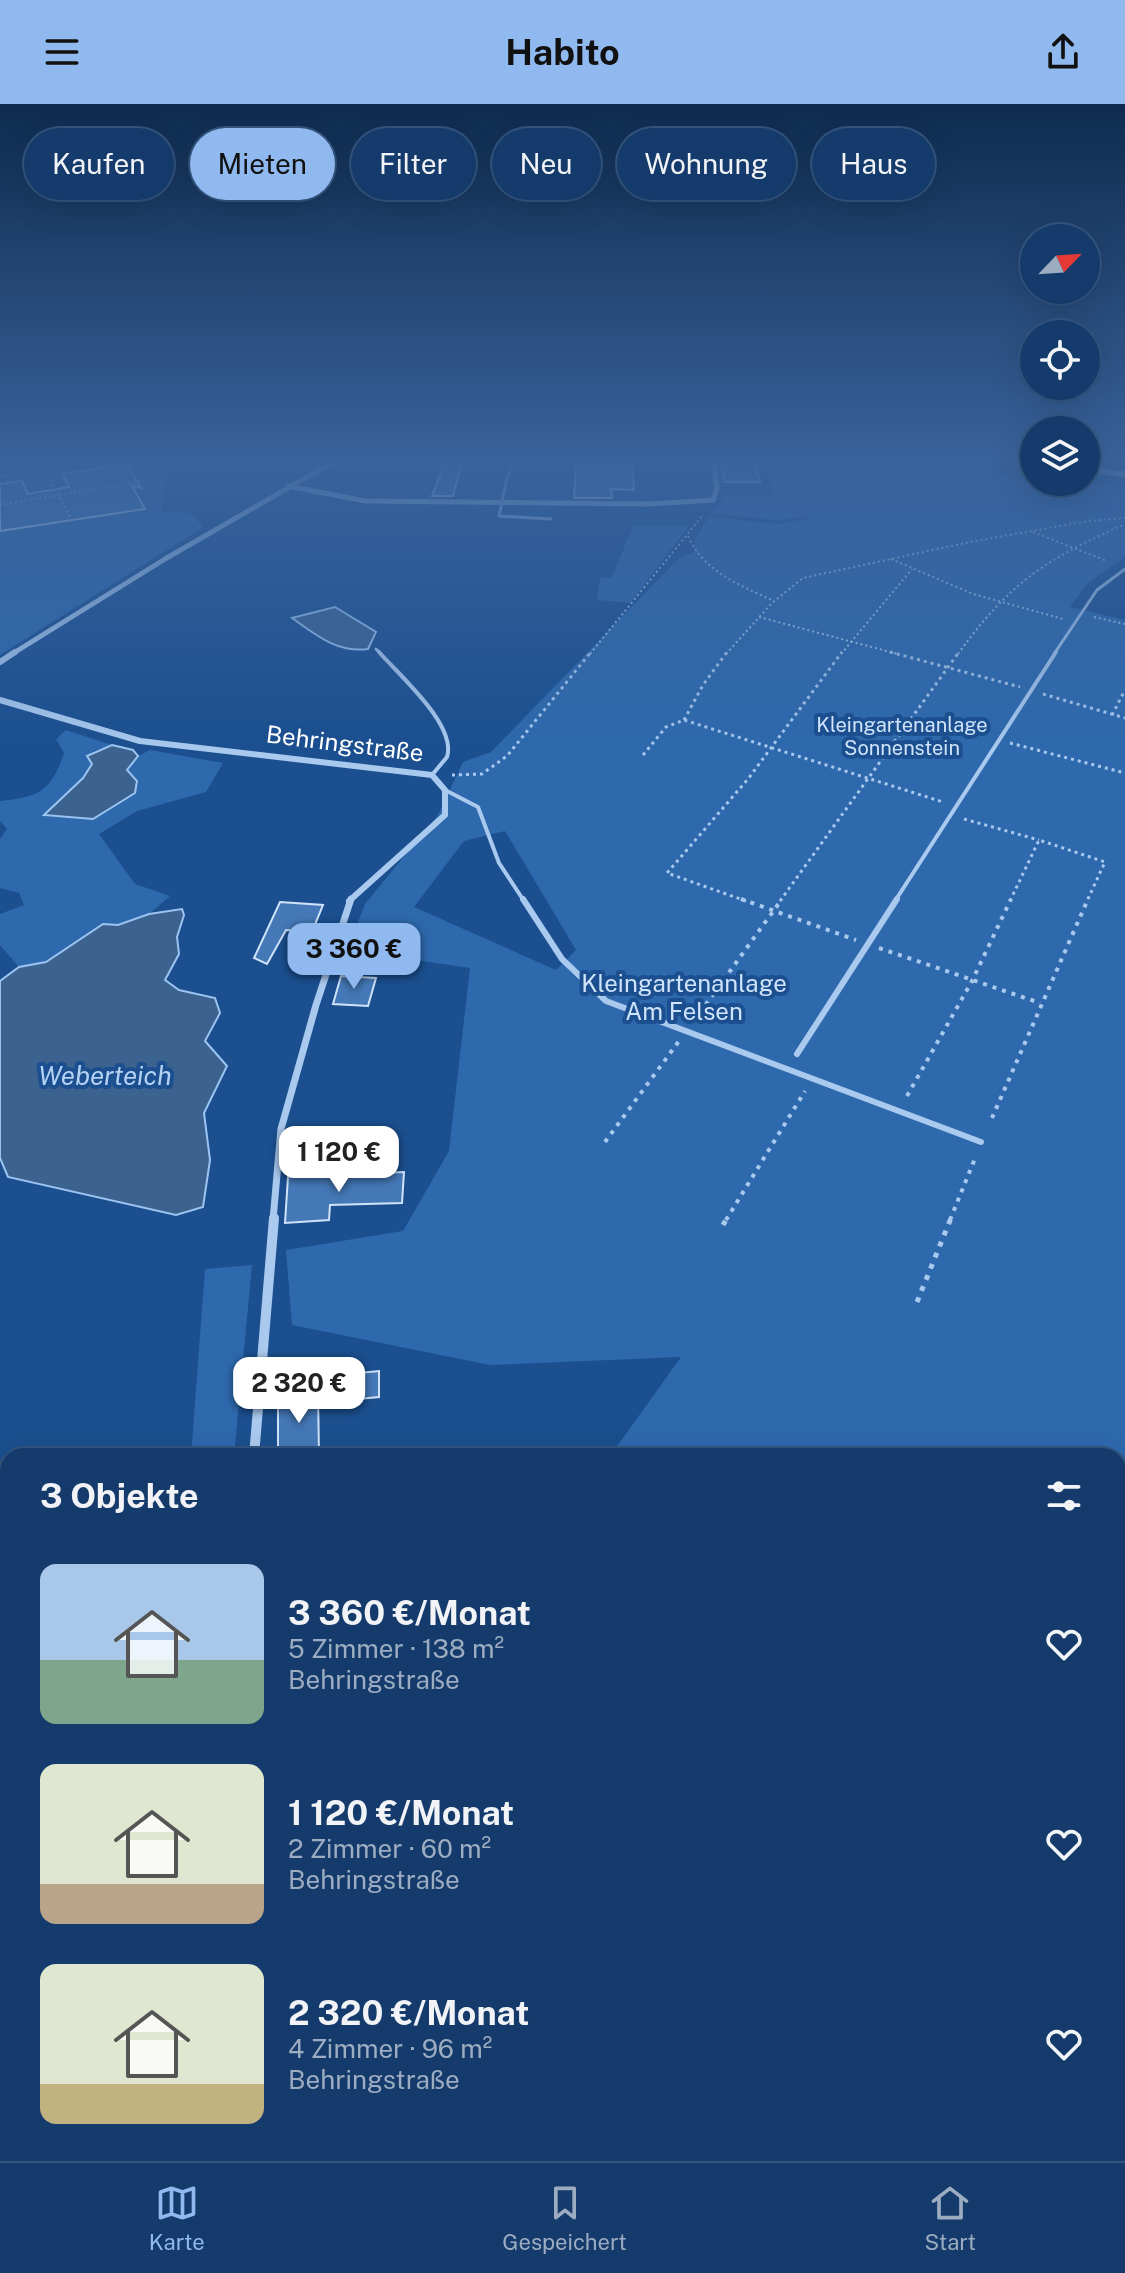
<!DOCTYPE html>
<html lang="de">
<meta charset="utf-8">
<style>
body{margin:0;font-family:"Public Sans",sans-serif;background:#214673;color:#f1f3f6;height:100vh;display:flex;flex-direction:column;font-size:30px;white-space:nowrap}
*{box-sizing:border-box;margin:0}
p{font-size:26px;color:#9dadc1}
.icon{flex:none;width:44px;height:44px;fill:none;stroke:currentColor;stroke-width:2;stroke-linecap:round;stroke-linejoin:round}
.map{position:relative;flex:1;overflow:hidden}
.sheet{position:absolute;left:0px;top:1344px;width:1126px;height:714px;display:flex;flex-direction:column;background:#143b6b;border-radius:24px 24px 0 0;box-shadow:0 8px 32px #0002,0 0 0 2px #33557e}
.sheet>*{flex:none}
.guide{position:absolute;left:24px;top:24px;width:1078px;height:72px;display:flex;gap:16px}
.needle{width:52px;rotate:65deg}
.tools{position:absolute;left:1020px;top:120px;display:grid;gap:16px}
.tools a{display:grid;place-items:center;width:80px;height:80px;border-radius:50%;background:#143b6b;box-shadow:0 8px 32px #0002,0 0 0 2px #33557e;font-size:40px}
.price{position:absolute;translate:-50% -68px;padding:0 18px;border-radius:16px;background:#fff;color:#222;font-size:26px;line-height:52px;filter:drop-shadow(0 2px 4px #0008)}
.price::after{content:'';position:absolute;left:50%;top:48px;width:24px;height:18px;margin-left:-12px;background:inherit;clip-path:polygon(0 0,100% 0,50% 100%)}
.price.selected{background:#90b9f0;color:#111}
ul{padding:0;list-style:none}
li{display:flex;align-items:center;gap:24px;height:200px;padding:0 40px}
li span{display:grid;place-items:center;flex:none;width:224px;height:160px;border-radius:16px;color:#555}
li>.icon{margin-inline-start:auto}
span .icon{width:96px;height:96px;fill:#fffc;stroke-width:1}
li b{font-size:34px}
h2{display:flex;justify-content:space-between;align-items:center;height:96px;padding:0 40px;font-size:34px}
.tag{padding:0 28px;border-radius:36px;background:#143b6b;box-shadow:0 8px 32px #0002,0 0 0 2px #33557e;font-size:28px;line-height:72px}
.tag.selected{background:#90b9f0;color:#111}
header{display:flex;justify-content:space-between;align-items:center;height:104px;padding:0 40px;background:#90b9f0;color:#111;font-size:36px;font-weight:700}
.menu{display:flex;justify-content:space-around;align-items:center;height:112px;border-top:2px solid #33557e;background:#143b6b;font-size:22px;color:#9dadc1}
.menu a{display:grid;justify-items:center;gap:4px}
.menu .selected{color:#90b9f0}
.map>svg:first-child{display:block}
.green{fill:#2e69ad;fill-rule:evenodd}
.water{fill:#3c6290;stroke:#9cc4f0;stroke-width:2}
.building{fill:#4478b7;stroke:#cfe3fa;stroke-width:2}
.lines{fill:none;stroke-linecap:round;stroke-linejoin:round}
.path-far3{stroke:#a9c9ee;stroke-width:2;stroke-dasharray:2 3;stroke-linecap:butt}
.path-far2{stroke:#a9c9ee;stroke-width:3;stroke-dasharray:3 4;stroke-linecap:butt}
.path-far1{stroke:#a9c9ee;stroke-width:4;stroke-dasharray:4 6;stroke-linecap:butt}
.path{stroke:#a9c9ee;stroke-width:5;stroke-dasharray:5 7;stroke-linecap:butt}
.lane-far2{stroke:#a9c9ee;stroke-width:3}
.lane-far1{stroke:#a9c9ee;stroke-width:4}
.lane{stroke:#a9c9ee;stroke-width:6}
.street-far4{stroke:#a9c9ee;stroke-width:5}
.street-far3{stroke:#a9c9ee;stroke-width:6}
.street-far2{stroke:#a9c9ee;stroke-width:7}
.street-far1{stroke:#a9c9ee;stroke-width:10}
.street{stroke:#a9c9ee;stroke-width:12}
.primary{fill:#f0f6ff;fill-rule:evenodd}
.labels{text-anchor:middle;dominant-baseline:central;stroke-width:8;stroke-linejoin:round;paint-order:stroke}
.far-park-label{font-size:20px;fill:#cfe3fa;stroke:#1b4f8f}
.street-label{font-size:24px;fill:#fff;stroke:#1b4f8f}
.park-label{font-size:24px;fill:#cfe3fa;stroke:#1b4f8f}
.water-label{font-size:26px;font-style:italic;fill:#b5d3f5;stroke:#1b4f8f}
</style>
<header><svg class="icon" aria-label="menu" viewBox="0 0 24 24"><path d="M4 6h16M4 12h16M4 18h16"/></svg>Habito<svg class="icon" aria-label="share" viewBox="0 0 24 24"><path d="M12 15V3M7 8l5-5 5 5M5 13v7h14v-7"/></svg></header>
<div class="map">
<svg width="1125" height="2057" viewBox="0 0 1125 2057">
<rect width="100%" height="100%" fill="#1b4f8f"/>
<g class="green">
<polygon points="0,358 167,358 162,407 191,409 203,423 0,551"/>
<path d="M765,358L917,361L1031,375L1038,384L1103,381L1125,384V453L1088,479L1070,503L1125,516V1570L1118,1566V1352H610L681,1253L490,1261L292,1221L286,1146L403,1127L449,1047L470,864L347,846L365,800L438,711L463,658L491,648L680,453L694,448L695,434L709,413L780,420L820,412L776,416L710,409L726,391L773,390ZM505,727L576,846L556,866L414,803L464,737Z"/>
<polygon points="633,422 689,422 630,499 597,496 600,474 612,473"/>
<path d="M66,626L112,641L96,646L87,652L92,660L83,674L45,711C66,718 116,703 135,689L137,677L126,666L138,652L150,646L223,659L206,688L137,707L99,730L135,780L170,792L149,810L118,821L103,820L46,858L19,863L0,841V810L24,801L19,789L0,784V735L7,725L0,717V697C40,693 51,687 64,649L56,635Z"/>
<polygon points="252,1161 234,1352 191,1352 205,1165"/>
<polygon points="8,1479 8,1571 0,1572 0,1481"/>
<polygon points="65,2050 150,2050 150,2057 61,2057"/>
<polygon points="688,2050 974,2050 969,2057 682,2057"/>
</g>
<g class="water">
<path d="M335,503L376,528L368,545C337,549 316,531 292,514Z"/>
<polygon points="112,641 133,646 138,652 127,666 137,677 135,689 93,715 44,711 83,674 92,660 87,652"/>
<polygon points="182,805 184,811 177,833 179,850 165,876 179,886 215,894 220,909 205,937 227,962 204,1009 210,1056 203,1103 176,1111 8,1073 0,1054 0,877 19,863 46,858 103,820 118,821 149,810"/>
</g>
<g class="building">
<polygon points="445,358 462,358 453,392 432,392"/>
<polygon points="720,358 755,358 760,378 725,378"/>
<polygon points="127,360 141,384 132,382 145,405 0,427 0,380 22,377 28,390 69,383 63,370"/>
<polygon points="632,361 634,386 611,385 612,394 574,394 576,362"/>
<polygon points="280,798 323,801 312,828 286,826 267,860 254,854"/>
<polygon points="341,872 376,874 368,902 333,900"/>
<polygon points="404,1068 402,1099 330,1101 329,1116 285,1119 288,1073"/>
<polygon points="379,1267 379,1293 348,1296 348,1270"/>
<polygon points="318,1287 319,1352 278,1352 278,1292"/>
</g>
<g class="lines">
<g class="path-far3">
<polyline points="41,358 73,419"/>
<polyline points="880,358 902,366 907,379"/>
<polyline points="0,372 86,358"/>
<polyline points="0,401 142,377"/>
<polyline points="1033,428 1107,457"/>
<path d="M688,432C703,467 741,482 774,497"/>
<polyline points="891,455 973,490 1063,515"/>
<polyline points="759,513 898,550"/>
<polyline points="1094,513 1125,520"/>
<polyline points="590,550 703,411"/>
<polyline points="726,550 772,499 803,474 970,438 1089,417 1125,414"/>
<polyline points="841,550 912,465"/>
<path d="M958,550C1009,479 1046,455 1125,420"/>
</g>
<g class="path-far2">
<polyline points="890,548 1020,583"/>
<polyline points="1043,590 1125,614"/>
<polyline points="1112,611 1125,586"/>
<polyline points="684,616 703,581 727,548"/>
<polyline points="1010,639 1125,669"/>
<polyline points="643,651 666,623 684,616 943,698"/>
<polyline points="452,671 482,670 507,652 591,548"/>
<polyline points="964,715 1039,736"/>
<polyline points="746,797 667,769 748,675 842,548"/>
<polyline points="780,797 959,548"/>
<polyline points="1010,797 1039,736 1105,758 1087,797"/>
</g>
<g class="path-far1">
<polyline points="741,795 856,836"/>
<polyline points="879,844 1040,899"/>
<polyline points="694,917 782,795"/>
<polyline points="907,992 972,877 1011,795"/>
<polyline points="992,1014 1088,795"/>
<polyline points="605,1038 679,937"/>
<polyline points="726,1116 805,987"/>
<polyline points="950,1116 976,1052"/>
</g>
<g class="path">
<polyline points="723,1121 727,1114"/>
<polyline points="917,1198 951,1114"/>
<polyline points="0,1522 8,1522"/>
</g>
<g class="lane-far2">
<polyline points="514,358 507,374 499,412 551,415"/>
<polyline points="376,545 381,550"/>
<polyline points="1054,550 1097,486 1125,465"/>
</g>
<g class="lane-far1">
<path d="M379,548C399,571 457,621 447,653L432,671"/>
<polyline points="445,686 478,703 499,759 524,797"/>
<polyline points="895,797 1056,548"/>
</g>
<g class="lane">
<polyline points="523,795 562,855 606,897 981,1038"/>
<polyline points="797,950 897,795"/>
</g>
<g class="street-far4">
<polyline points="288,382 365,397 649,400 713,396 717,385 714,358"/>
<polyline points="12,550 165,455 333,358"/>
</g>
<g class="street-far3">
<polyline points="0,558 15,548"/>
<polyline points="0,596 140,637 432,671 445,686 445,711 349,797"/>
</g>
<polyline class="street-far2" points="273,1116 281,1025 316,901 351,795"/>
<polyline class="street-far1" points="254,1352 274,1114"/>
<polyline class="street" points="179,2057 180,2050"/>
<g class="primary">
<polygon points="997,358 1034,358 1034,364"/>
<polygon points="1086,363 1125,367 1125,373 1086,369"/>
</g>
</g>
<linearGradient id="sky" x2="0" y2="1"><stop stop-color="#0f2b4f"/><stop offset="0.55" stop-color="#39639b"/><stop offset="1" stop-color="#39639b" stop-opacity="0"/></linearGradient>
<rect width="1125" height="646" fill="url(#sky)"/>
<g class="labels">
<g class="far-park-label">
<text x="902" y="621">Kleingartenanlage<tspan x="902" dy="23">Sonnenstein</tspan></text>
</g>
<g class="street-label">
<text transform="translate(345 639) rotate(7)">Behringstraße</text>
</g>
<g class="park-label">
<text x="684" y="879">Kleingartenanlage<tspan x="684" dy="28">Am Felsen</tspan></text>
</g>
<g class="water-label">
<text x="105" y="971">Weberteich</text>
</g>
</g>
</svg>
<div class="tools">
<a><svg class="needle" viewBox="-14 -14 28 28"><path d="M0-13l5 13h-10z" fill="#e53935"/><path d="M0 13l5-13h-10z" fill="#9dadc1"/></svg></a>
<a><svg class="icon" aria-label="locate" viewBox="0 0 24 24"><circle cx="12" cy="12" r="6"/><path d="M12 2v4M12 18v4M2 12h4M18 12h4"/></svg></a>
<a><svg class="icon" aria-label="layers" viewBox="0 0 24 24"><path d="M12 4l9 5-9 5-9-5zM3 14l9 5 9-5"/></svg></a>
</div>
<b class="price selected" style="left:354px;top:887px">3 360 €</b>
<b class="price" style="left:339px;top:1090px">1 120 €</b>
<b class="price" style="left:299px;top:1321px">2 320 €</b>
<div class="guide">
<a class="tag">Kaufen</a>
<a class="tag selected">Mieten</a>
<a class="tag">Filter</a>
<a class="tag">Neu</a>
<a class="tag">Wohnung</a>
<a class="tag">Haus</a>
</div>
<section class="sheet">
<h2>3 Objekte<svg class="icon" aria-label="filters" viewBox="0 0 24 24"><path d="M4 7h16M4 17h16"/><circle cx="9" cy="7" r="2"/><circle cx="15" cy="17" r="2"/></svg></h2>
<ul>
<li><span style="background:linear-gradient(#a9c7e8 60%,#7fa58c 0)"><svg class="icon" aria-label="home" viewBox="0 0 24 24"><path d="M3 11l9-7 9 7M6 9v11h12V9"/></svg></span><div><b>3 360 €/Monat</b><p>5 Zimmer · 138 m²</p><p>Behringstraße</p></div><svg class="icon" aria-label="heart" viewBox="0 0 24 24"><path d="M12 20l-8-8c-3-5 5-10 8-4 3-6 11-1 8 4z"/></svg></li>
<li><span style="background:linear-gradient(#dfe7d0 75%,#b9a48a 0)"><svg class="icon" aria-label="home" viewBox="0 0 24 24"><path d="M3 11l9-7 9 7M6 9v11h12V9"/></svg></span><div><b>1 120 €/Monat</b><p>2 Zimmer · 60 m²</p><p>Behringstraße</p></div><svg class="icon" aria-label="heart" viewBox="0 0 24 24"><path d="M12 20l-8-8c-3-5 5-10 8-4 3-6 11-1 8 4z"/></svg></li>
<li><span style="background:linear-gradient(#dfe7d0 75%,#c2b280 0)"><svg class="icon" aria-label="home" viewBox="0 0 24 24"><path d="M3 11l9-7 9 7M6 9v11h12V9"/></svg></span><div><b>2 320 €/Monat</b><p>4 Zimmer · 96 m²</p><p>Behringstraße</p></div><svg class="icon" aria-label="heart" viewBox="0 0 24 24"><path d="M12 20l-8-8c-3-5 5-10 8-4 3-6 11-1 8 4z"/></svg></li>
</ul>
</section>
</div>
<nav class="menu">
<a class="selected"><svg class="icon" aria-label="map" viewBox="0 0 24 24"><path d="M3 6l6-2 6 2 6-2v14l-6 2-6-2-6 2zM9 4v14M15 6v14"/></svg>Karte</a>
<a><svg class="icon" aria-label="saved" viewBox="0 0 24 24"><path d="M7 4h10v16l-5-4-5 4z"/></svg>Gespeichert</a>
<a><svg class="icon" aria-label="home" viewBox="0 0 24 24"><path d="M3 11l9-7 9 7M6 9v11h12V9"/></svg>Start</a>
</nav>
